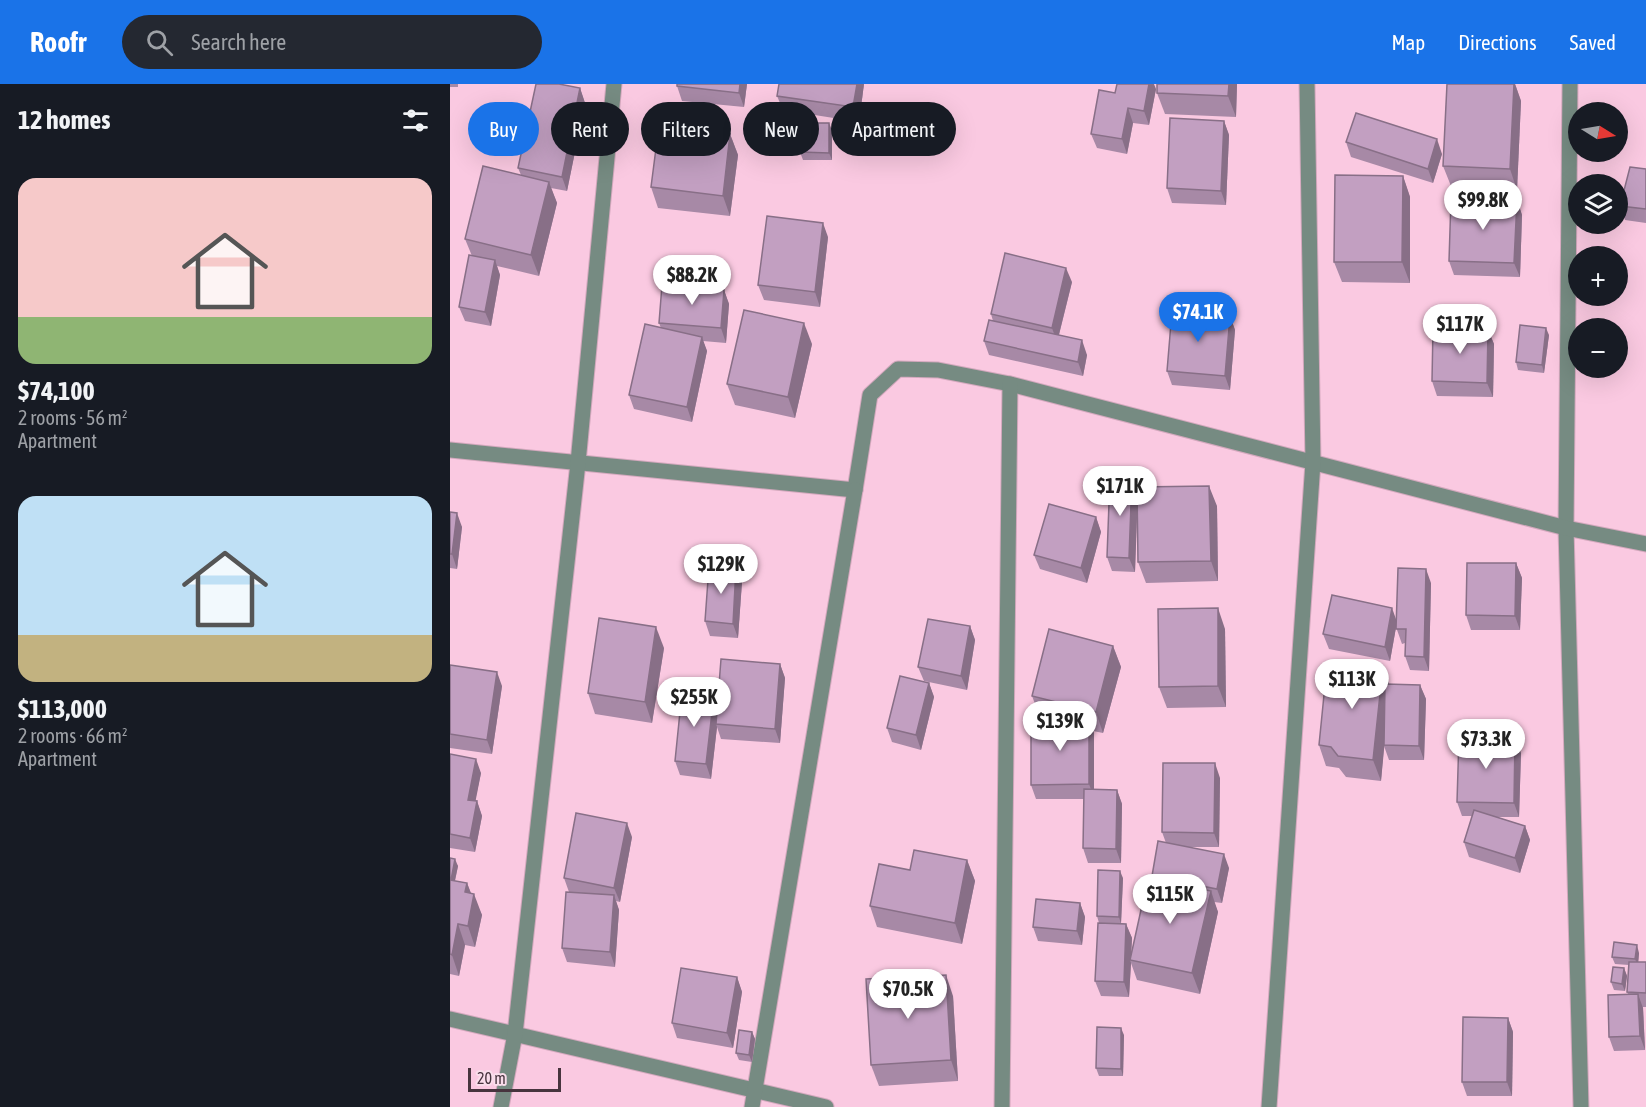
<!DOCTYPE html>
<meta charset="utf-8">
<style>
body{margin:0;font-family:"Asap Condensed",sans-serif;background:#242831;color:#f1f3f6;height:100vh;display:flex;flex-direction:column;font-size:22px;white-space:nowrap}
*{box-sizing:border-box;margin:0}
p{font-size:20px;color:#9ea1a6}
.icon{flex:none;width:33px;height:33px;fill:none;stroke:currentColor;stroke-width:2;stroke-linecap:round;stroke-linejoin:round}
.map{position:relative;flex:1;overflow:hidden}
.details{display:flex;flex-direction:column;background:#171b24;width:450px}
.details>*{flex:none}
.banner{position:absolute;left:18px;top:18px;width:570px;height:54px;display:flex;gap:12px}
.needle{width:39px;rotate:101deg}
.buttons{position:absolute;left:1118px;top:18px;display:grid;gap:12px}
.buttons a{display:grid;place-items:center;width:60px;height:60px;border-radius:50%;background:#171b24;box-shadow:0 6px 24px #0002;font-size:30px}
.scale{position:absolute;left:18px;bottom:15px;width:93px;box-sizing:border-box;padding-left:6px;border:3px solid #47343e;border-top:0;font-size:16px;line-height:21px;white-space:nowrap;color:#47343e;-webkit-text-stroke:4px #faddeb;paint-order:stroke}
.price{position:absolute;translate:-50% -51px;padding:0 14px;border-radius:21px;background:#fff;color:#222;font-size:20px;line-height:39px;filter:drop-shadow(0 2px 3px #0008)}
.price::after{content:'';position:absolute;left:50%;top:36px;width:18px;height:14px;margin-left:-9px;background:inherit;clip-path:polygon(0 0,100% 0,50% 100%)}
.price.on{background:#1a73e8;color:#fff}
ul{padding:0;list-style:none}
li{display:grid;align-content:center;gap:12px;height:318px;padding:0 18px}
li span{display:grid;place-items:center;height:186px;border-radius:18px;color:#555}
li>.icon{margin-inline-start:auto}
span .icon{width:108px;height:108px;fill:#fffc;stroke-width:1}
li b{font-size:26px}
h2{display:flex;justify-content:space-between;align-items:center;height:72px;padding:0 18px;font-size:26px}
.chip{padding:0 21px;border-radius:27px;background:#171b24;box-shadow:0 6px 24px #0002;font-size:21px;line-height:54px}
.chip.on{background:#1a73e8;color:#fff}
header{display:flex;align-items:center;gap:36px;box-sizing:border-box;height:84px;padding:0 30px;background:#1a73e8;color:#fff}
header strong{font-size:28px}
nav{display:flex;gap:33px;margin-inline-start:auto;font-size:21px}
.search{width:420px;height:54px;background:#242831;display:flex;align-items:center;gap:15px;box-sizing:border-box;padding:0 21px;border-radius:33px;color:#9ea1a6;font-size:22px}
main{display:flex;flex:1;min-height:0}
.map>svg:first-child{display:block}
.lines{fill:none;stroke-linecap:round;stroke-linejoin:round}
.minor-casing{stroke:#d3a8bd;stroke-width:17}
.minor{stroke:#768b82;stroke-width:15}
.wall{fill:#a789a6}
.shaded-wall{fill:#886f87}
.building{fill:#c29fc1;stroke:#886f87;stroke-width:1.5}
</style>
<header>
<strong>Roofr</strong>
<div class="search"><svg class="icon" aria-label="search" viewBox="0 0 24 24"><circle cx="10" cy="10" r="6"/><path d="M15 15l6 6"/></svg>Search here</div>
<nav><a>Map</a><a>Directions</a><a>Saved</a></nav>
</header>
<main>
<section class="details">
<h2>12 homes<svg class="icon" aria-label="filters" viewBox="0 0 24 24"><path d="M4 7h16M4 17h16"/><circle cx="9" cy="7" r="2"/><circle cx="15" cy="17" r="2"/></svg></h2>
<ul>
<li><span style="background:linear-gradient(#f6c9c9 75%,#8fb573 0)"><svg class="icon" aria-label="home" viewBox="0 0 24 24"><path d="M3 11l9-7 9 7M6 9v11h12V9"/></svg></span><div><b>$74,100</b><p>2 rooms · 56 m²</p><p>Apartment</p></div></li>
<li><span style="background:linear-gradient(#bfe0f5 75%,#c2b280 0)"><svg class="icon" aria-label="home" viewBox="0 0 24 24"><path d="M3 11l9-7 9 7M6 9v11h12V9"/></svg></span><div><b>$113,000</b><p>2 rooms · 66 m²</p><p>Apartment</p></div></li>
</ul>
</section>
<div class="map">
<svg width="1196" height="1023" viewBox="0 0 1196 1023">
<rect width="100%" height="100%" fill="#fac9e1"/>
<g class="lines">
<g class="minor-casing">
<g id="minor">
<polyline points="1120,0 1116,444 1131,1023"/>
<polyline points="0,366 405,406 420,311 448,285 488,286 560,300 1116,444 1196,460"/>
<polyline points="0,935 376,1023"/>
<polyline points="51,1023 65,950 128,379 164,0"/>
<polyline points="302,1023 405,406"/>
<polyline points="552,1023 560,300"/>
<polyline points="819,1023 863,378 857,0"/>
</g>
</g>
<use href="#minor" class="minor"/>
</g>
<g class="wall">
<rect x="0" y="0" width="8" height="3"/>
<polygon points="227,0 297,0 294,23 232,17 227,2"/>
<polygon points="414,0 409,38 333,26 327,12"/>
<polygon points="707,0 787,0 786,33 715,30 707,9"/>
<polygon points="997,0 1065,0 1071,17 1067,106 1001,102 993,82"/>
<polygon points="130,4 135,19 117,107 101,104 107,119 89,192 47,182 50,191 41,242 15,237 9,223 22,172 15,155 71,91 68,84"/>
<polygon points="706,5 699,41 683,39 677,70 647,64 641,50 665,9"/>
<polygon points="774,37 779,51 776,121 722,119 717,104"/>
<polygon points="382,46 382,76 353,76 350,68"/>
<polygon points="280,50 288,71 280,132 208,124 201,103"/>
<polygon points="896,58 992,70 983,99 901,73"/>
<polygon points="1196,85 1196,139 1175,136 1170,122"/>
<polygon points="953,92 960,113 960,199 892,198 884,178"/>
<polygon points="1067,116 1072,131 1070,193 1004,191 999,177"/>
<polygon points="378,153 370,223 314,216 308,201"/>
<polygon points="622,198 609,251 637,271 633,292 539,271 534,257 543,237 541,230"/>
<polygon points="274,206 279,220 276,259 253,257 257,267 242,338 184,325 179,311 211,244 209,239"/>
<polygon points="780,232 785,246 780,306 722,301 717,287"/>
<polygon points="1038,246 1044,260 1043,313 987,312 982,297"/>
<polygon points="1099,251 1094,289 1068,286 1066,278"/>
<polygon points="362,260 345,334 285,321 277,300"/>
<polygon points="682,393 687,405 767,422 768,497 696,499 688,478 687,420 685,488 662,487 657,473"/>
<polygon points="0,428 12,443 7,485 0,484"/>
<polygon points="646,433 651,448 637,499 590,485 584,471"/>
<polygon points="1066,479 1072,494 1070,546 1021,546 1016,531"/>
<polygon points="292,498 288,554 260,552 255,537"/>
<polygon points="981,499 979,587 960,586 955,572 955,559 952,560 946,543 940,577 879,565 873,550 947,537"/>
<polygon points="520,542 525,556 517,606 474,597 468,583"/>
<polygon points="775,545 776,623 717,624 709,603"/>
<polygon points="663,562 671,583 653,649 643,647 644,649 644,706 667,706 672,720 671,779 638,779 633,764 634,715 586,715 581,701 598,635 590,633 582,612"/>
<polygon points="214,564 202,639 145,630 138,609"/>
<polygon points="330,580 335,594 330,659 271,655 267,643 261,695 230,691 225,677 264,611 268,621"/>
<polygon points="0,581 52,602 42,670 0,664"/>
<polygon points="933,582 939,600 970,601 976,615 974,676 939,676 934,662 931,697 896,693 889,684 876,682 869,661 882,601"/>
<polygon points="479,599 484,613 471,666 442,658 437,644"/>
<polygon points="1071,669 1069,733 1047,733 1075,742 1080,756 1070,789 1019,773 1014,758 1022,732 1012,732 1007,718"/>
<polygon points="0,670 31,689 25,717 27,717 32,732 25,768 0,764"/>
<polygon points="770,694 769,763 737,763 779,784 772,819 764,818 768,828 750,910 687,896 681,879 679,913 651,912 645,897 649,839 647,832 673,794 671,839 676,840 682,854 681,869 703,795 702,792 716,759 712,748"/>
<polygon points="182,753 170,818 166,817 169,826 165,883 117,878 112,864 119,808 114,794"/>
<polygon points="0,774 8,782 5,797 17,799 21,809 32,831 25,863 15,861 9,892 0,890"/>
<polygon points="517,776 525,797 512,860 427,843 420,822"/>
<polygon points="630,819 635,833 632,861 588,857 583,843"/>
<polygon points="1189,869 1188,878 1196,878 1196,923 1193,923 1195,966 1164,967 1159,953 1178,910 1177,908 1179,881 1165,880 1162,873"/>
<polygon points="1174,884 1177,892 1175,907 1164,906 1161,898"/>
<polygon points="287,893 292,908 283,964 227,954 222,939"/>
<polygon points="503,912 508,997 429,1002 421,981"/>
<polygon points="1058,934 1063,948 1062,1012 1017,1012 1012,998"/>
<polygon points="302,948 305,955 302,978 289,976 286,969"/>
<polygon points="674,951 673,992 649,992 646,984"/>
</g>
<g class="shaded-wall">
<polygon points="290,0 297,0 294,23 289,9"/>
<polygon points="407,0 414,0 409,38 403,23"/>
<polygon points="699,0 704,0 706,5 699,41 694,27"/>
<polygon points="779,0 787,0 786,33 778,12"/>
<polygon points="1064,0 1065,0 1071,17 1067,106 1060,85"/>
<polygon points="130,4 135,19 117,107 112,93"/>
<polygon points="678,24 683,39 677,70 672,55"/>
<polygon points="774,37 779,51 776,121 771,107"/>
<polygon points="379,39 382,46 382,76 379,69"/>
<polygon points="280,50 288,71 280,132 273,112"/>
<polygon points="987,55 992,70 983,99 978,85"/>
<polygon points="953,92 960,113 960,199 952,178"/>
<polygon points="99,98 107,119 89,192 81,171"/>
<polygon points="1067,116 1072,131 1070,193 1064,179"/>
<polygon points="373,139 378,153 370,223 365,208"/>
<polygon points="45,176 50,191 41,242 35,228"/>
<polygon points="616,184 622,198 607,258 602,244"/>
<polygon points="274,206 279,220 276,259 271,244"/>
<polygon points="780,232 785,246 780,306 775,292"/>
<polygon points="354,239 362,260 345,334 338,313"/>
<polygon points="1096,244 1099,251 1094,289 1092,281"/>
<polygon points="1038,246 1044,260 1043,313 1037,299"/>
<polygon points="252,253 257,267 242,338 237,323"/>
<polygon points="632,256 637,271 633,292 628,278"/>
<polygon points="682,393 688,407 685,488 679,474"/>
<polygon points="759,402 767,422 768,497 761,477"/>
<polygon points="7,429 12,443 7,485 2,470"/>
<polygon points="646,433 651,448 637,499 631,484"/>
<polygon points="1066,479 1072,494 1070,546 1065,532"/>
<polygon points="286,484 292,498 288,554 283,540"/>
<polygon points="976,485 981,499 979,587 974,573"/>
<polygon points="768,524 775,545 776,623 768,602"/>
<polygon points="942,524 947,538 940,577 935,563"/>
<polygon points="520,542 525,556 517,606 511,592"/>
<polygon points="206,543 214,564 202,639 195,618"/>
<polygon points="663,562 671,583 653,649 646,628"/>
<polygon points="330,580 335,594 330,659 325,645"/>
<polygon points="933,582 940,603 931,697 923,676"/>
<polygon points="47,588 52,602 42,670 37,656"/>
<polygon points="479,599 484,613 471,666 466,651"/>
<polygon points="970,601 976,615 974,676 969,662"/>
<polygon points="264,611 269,625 266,640 267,643 261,695 256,680"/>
<polygon points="639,635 644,649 644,714 639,700"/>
<polygon points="1065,654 1071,669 1069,733 1064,719"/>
<polygon points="26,675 31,689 23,730 18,716"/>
<polygon points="765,679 770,694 769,763 764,749"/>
<polygon points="667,706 672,720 671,779 666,765"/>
<polygon points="27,717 32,732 25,768 20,754"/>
<polygon points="177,739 182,753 170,818 164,804"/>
<polygon points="1075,742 1080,756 1070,789 1065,774"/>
<polygon points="774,770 779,784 772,819 767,805"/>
<polygon points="5,775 8,782 3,805 0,798"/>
<polygon points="517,776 525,797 512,860 505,839"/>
<polygon points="670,787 673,794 671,840 669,833"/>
<polygon points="17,799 23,815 24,810 32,831 25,863 18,842 15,808"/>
<polygon points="761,807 768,828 750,910 742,889"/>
<polygon points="164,811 169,826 165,883 160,868"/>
<polygon points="630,819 635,833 632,861 627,847"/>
<polygon points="8,840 15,861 9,892 2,871"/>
<polygon points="676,840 682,854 681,876 680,876 681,879 679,913 674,898"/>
<polygon points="1187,861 1189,869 1188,882 1185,875"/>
<polygon points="1174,884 1177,892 1175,907 1172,900"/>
<polygon points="496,891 503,912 508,997 501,976"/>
<polygon points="287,893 292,908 283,964 277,949"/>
<polygon points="1188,910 1193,924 1195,966 1190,952"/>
<polygon points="1058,934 1063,948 1062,1012 1057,998"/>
<polygon points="671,944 674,951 673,992 671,985"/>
<polygon points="302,948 305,955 302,978 299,971"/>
</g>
<g class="building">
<polygon points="86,0 109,0 130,4 112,93 68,84"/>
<polygon points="227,0 290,0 289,9 227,2"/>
<polygon points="329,0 407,0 403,23 327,12"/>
<polygon points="667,0 699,0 694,27 678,24 672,55 641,50 649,6 665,9"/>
<polygon points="707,0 779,0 778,12 707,9"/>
<polygon points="997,0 1064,0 1060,85 993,82"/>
<polygon points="906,29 987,55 978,85 896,58"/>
<polygon points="720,34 774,37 771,107 717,104"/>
<polygon points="350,39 379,39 379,69 350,68"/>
<polygon points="209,41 280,50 273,112 201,103"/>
<polygon points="33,82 99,98 81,171 15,155"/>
<polygon points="1180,83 1196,85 1196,125 1170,122"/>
<polygon points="885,91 953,92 952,178 884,178"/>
<polygon points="1001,115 1067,116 1064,179 999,177"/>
<polygon points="317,132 373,139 365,208 308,201"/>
<polygon points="555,169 616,184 602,244 541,230"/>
<polygon points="19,171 45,176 35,228 9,223"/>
<polygon points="212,201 274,206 271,244 209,239"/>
<polygon points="294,226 354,239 338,313 277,300"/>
<polygon points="722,227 780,232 775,292 717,287"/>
<polygon points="539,236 632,256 628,278 534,257"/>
<polygon points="195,240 252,253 237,323 179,311"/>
<polygon points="1070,241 1096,244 1092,281 1066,278"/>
<polygon points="983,244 1038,246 1037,299 982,297"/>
<polygon points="660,392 682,393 679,474 657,473"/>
<polygon points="759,402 761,477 688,478 687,403"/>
<polygon points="599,420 646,433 631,484 584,471"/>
<polygon points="0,428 7,429 2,470 0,470"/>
<polygon points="1017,479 1066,479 1065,532 1016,531"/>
<polygon points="259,482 286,484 283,540 255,537"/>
<polygon points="948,484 976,485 974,573 955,572 956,545 946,545"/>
<polygon points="882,511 942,524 935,563 873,550"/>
<polygon points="768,524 768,602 709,603 708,525"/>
<polygon points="149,534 206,543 195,618 138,609"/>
<polygon points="478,535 520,542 511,592 468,583"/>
<polygon points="599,545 663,562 646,628 582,612"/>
<polygon points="271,575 330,580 325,645 266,640"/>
<polygon points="885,577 933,582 923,676 888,672 881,663 869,661 875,601 882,601"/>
<polygon points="0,581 47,588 37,656 0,650"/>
<polygon points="450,592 479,599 466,651 437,644"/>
<polygon points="935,600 970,601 969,662 934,661"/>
<polygon points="232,608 264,611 256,680 225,677"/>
<polygon points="581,635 639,635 639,700 581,701"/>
<polygon points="1009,653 1065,654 1064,719 1007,718"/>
<polygon points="0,670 26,675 18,716 27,717 20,754 0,750"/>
<polygon points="713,679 765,679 764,749 712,748"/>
<polygon points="634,705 667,706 666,765 633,764"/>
<polygon points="1024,726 1075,742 1065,774 1014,758"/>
<polygon points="126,729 177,739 164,804 114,794"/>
<polygon points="708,757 774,770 767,805 702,792"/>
<polygon points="464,766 517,776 505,839 420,822 429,780 460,786"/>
<polygon points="0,774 5,775 1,796 0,796"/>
<polygon points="648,786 670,787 669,833 647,832"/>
<polygon points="698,794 761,807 742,889 680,876"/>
<polygon points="0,796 17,799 15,808 24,810 18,842 8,840 2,871 0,870"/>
<polygon points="116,808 164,811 160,868 112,864"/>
<polygon points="586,815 630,819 627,847 583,843"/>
<polygon points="648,839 676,840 674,898 645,897"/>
<polygon points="1164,858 1187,861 1185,875 1162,873"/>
<polygon points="1179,878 1196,878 1196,909 1177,908"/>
<polygon points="1163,883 1174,884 1172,900 1161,898"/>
<polygon points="231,884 287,893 277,949 222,939"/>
<polygon points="496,891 501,976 421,981 416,895"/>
<polygon points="1188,910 1190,952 1159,953 1158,911"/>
<polygon points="1013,933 1058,934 1057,998 1012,998"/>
<polygon points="647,943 671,944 671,985 646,984"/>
<polygon points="289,946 302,948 299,971 286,969"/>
</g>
</svg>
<div class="buttons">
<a><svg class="needle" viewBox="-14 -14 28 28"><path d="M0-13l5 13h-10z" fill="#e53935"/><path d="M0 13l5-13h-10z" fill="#9ea1a6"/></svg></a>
<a><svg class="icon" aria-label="layers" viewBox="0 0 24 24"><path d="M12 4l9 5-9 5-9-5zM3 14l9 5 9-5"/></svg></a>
<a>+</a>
<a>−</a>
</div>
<div class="scale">20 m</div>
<b class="price" style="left:1033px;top:147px">$99.8K</b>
<b class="price" style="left:242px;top:222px">$88.2K</b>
<b class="price on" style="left:748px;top:259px">$74.1K</b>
<b class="price" style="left:1010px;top:271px">$117K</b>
<b class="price" style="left:670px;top:433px">$171K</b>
<b class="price" style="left:271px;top:511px">$129K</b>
<b class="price" style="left:902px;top:626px">$113K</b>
<b class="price" style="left:244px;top:644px">$255K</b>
<b class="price" style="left:610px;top:668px">$139K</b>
<b class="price" style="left:1036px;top:686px">$73.3K</b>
<b class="price" style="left:720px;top:841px">$115K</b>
<b class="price" style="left:458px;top:936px">$70.5K</b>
<div class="banner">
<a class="chip on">Buy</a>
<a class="chip">Rent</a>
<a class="chip">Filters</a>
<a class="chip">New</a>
<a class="chip">Apartment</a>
</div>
</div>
</main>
